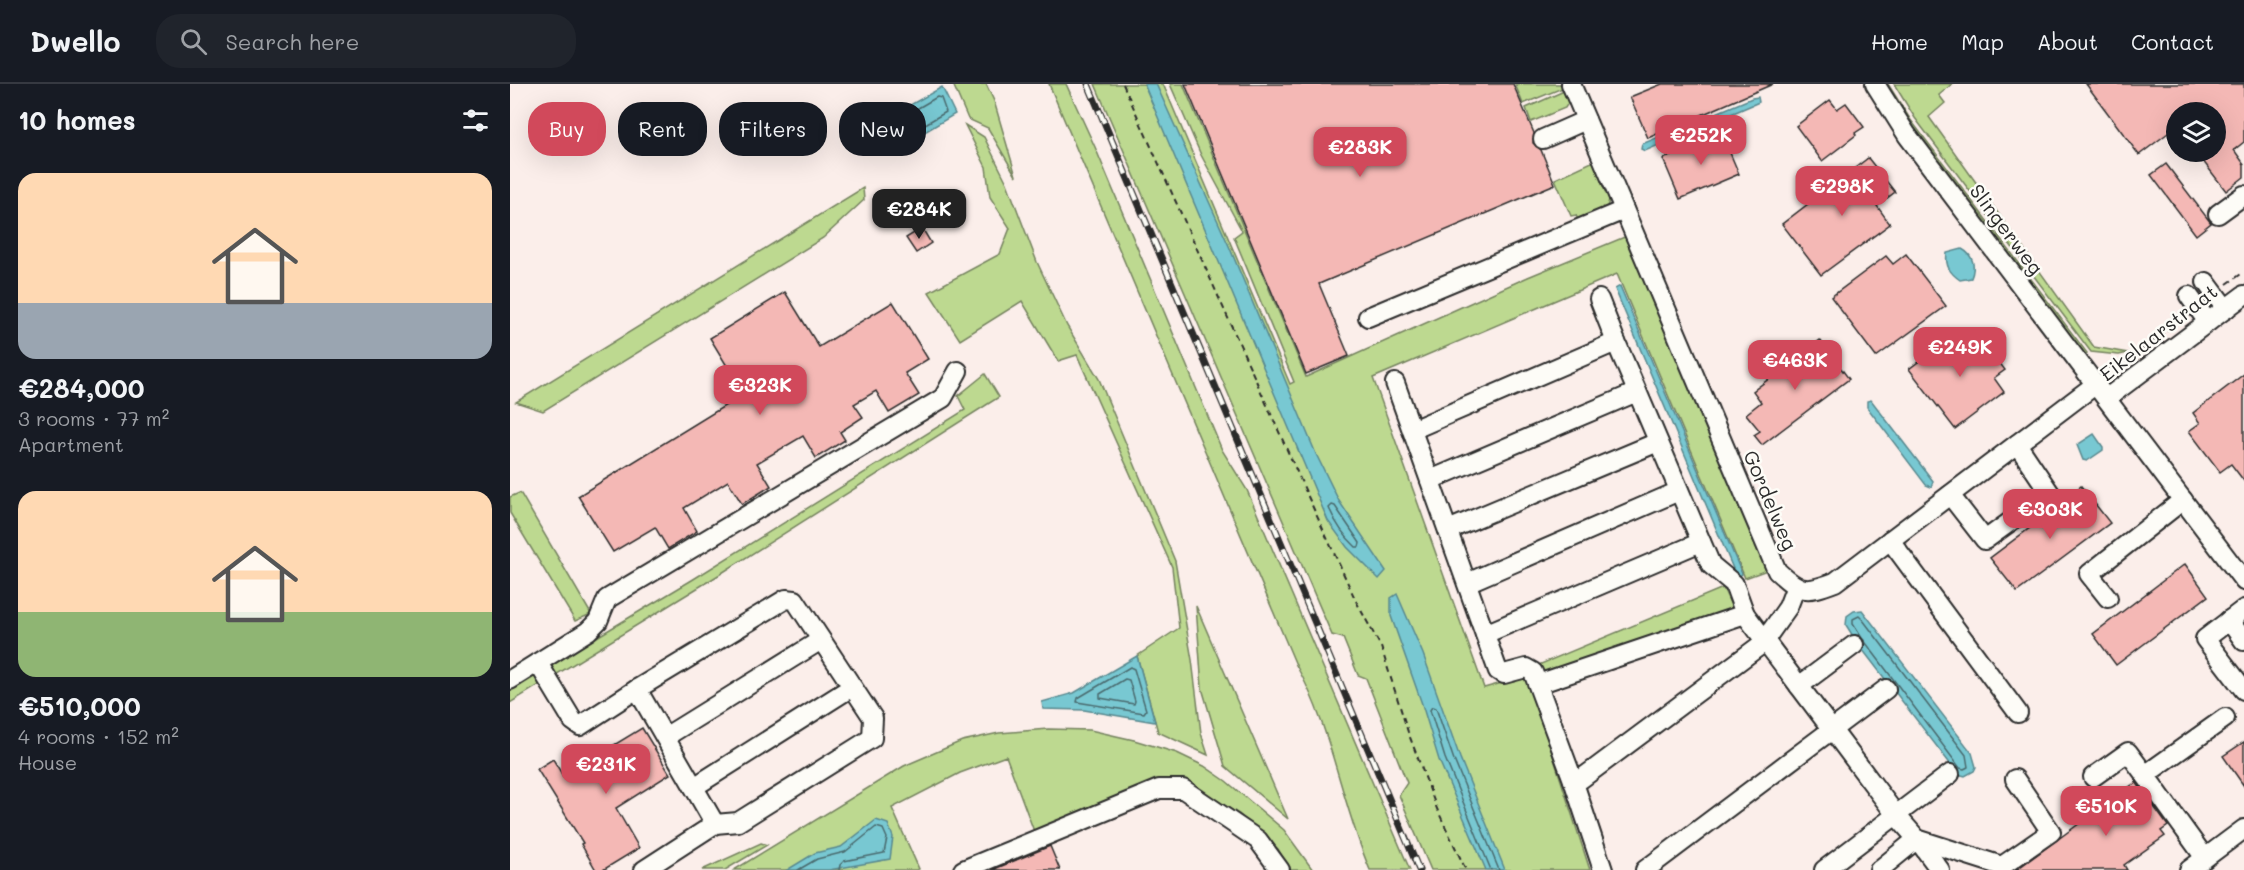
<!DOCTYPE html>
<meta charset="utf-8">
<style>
body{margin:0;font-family:Mali,sans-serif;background:#20242c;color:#f1f3f6;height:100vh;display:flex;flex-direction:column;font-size:22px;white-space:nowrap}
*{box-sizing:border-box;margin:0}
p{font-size:20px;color:#9ea1a6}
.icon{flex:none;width:33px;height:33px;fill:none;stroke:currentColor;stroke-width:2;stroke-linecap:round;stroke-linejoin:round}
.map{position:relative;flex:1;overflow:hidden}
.details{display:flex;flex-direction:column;background:#171b24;width:510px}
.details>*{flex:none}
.guide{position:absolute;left:18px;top:18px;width:570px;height:54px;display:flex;gap:12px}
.controls{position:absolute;left:1656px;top:18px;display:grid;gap:12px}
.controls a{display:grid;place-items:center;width:60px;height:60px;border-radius:50%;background:#171b24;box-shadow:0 6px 24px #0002;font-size:30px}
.price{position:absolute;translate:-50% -51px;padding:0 14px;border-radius:12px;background:#d1495b;color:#fff;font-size:20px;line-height:39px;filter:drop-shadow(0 2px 3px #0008)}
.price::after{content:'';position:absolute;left:50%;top:36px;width:18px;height:14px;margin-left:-9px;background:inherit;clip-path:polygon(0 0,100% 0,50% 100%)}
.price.on{background:#222;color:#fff}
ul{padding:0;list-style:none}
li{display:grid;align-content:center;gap:12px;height:318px;padding:0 18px}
li span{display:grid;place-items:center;height:186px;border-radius:18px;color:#555}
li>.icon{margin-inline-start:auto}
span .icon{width:108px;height:108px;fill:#fffc;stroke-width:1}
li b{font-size:26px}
h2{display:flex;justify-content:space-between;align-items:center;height:72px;padding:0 18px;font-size:26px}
.pill{padding:0 21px;border-radius:24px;background:#171b24;box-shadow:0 6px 24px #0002;font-size:21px;line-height:54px}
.pill.on{background:#d1495b;color:#fff}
header{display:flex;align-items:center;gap:36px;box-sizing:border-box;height:84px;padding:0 30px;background:#171b24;border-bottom:2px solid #363941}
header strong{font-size:28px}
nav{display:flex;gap:33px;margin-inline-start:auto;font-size:21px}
.search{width:420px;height:54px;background:#20242c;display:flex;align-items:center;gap:15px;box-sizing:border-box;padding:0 21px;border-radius:24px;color:#9ea1a6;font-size:22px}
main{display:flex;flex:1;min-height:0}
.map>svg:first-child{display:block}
.green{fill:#bdd990;stroke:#74825e;stroke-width:1.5}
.water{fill:#78c8d2;stroke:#59898f;stroke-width:1.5}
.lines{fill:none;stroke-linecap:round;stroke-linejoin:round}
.shore{stroke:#4a6a6e;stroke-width:1.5}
.building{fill:#f4b8b5;stroke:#2b2b2b;stroke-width:1.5}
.minor-casing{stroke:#2b2b2b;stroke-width:22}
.path{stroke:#2b2b2b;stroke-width:2;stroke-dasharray:6 4.5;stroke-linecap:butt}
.minor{stroke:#fdfcf7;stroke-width:18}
.rail-casing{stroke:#2b2b2b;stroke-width:7}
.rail{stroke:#fdfcf7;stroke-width:4.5;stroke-dasharray:14;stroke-linecap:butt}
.labels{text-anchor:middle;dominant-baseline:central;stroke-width:5;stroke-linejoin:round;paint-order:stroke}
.street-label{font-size:20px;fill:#2b2b2b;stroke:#fdfcf7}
</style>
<header>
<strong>Dwello</strong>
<div class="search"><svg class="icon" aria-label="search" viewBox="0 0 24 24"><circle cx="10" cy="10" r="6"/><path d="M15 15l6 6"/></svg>Search here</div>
<nav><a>Home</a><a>Map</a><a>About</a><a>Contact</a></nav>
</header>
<main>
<section class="details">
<h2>10 homes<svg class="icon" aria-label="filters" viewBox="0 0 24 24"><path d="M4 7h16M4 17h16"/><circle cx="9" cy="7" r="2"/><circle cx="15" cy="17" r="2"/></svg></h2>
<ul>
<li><span style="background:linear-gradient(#ffd9b3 70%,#9aa5b1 0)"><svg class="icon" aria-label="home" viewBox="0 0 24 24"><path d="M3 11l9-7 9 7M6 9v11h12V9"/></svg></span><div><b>€284,000</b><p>3 rooms · 77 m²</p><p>Apartment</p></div></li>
<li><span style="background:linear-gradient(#ffd9b3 65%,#8fb573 0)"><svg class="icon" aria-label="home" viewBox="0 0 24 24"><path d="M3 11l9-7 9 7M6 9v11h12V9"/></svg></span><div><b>€510,000</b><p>4 rooms · 152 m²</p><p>House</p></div></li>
</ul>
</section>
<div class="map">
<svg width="1734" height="786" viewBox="0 0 1734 786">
<rect width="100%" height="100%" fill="#fbeeea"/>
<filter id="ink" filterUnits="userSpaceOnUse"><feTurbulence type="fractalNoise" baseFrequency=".0167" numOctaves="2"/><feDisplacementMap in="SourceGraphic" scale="12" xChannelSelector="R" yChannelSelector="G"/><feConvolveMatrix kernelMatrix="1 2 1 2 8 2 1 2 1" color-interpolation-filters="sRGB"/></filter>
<g filter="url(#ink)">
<g class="green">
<polygon points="443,0 476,0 484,17 506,92 478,44 458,35"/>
<path d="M539,0H556L585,63L712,366L737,406L900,786H860C831,719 822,644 786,581Z"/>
<polygon points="585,0 653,0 780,300 784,298 724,153 732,147 691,71 660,0 673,0 796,293 1018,193 1117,152 1257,486 1235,494 1107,190 863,294 974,604 1013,593 1020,601 1080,786 921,786 889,711 897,699 856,594 848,591 833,554 822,551"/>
<polygon points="1005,0 1053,0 1055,3 1013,20"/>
<polygon points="1375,0 1378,0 1400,35 1577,269 1574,271 1393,29"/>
<polygon points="1384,0 1442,0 1429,11 1435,19 1419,33 1584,263 1618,269 1609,271 1581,268 1405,34"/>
<polygon points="1054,7 1060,16 1055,24 1021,38 1016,24"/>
<polygon points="455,41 474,53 497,99 527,178 557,242 589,295 665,477 682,576 691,649 698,671 648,648 627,572 669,544 662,483 567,271 548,277 512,217 450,256 419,208 490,170 500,144 480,113 476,83"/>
<polygon points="1086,76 1101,110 1095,129 1069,139 1066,131 1061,132 1045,95"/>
<polygon points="353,104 354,116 313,154 33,327 6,318"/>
<polygon points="475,290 489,313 207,492 0,619 0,605 182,496 455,326 448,312"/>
<polygon points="9,409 11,410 81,530 65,537 0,429 0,413"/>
<polygon points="1213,504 1224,528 1031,591 1026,582"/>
<polygon points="686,522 778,735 715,682 692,604"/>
<polygon points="538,645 580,646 624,656 667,669 694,682 716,697 774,746 803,786 780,786 768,765 729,730 676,698 525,750 496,672 450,689 382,724 409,785 407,786 224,786 394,682 452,657 489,649"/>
<polygon points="251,759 257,761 215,786 192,786"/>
</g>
<g class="water">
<polygon points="634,0 646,0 719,162 806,370 829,417 876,487 869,495 837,463 818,437"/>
<polygon points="432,3 445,30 408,52 393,25"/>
<polygon points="1242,14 1248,13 1249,18 1135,67 1131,65 1132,60"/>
<path d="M1452,165C1463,171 1466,182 1461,194L1450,196C1440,189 1435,182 1437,169Z"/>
<polygon points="1110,202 1232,490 1227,494 1105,205"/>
<polygon points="1361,316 1423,397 1421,403 1416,401 1357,323 1357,317"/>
<polygon points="1584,350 1593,363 1593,366 1577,377 1573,376 1567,361"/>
<polygon points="887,510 913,570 950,674 995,786 976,786 929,676 912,620 881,532 881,514"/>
<polygon points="1352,526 1462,669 1466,683 1464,687 1455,692 1448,690 1346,557 1336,541 1337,532 1344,527"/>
<polygon points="627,572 645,638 574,626 533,625 532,618 564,609"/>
<polygon points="366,736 378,740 383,753 380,775 319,786 277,786 305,769 331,763"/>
</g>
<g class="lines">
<g class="shore">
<polygon points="427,13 431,14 436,28 410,43 403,27"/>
<path d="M822,421L825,422L850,459L849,463H846C835,453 825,438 819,424Z"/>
<polyline points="1352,554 1343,540 1343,535 1349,532 1353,536 1456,671 1458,683 1454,685 1450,684 1353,555"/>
<polygon points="620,583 624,585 636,626 634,629 567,618 568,614"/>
<polygon points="615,595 619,596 625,617 624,620 590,614 590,610"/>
<polyline points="288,786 307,775 335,768 366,743 373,745 377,754 374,769 334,777 330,781 329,786"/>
<polyline points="981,786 935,674 920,626 922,623 926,624 944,676 989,786"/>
</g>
</g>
<g class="building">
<polygon points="675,0 1003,0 1024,49 1023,59 1031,66 1045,100 809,200 839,272 796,290"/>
<polygon points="1152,0 1263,0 1138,54 1120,13"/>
<polygon points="1576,0 1734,0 1734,58 1724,66 1734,80 1734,93 1716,107 1686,68 1706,68 1706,28 1666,28 1666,43 1629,71"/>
<polygon points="1320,16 1327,25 1336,19 1354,43 1345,49 1346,51 1312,77 1286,42"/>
<polygon points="1212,50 1229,90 1170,115 1153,75"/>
<polygon points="1358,74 1385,108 1367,122 1380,140 1311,191 1272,140"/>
<polygon points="1656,80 1701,139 1686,151 1641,91"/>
<polygon points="393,116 400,127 379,138 373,128"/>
<polygon points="412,144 421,159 406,169 396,154"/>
<polygon points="1396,170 1436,222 1366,273 1321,213 1376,172 1383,180"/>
<polygon points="275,208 309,263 383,218 418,275 395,289 409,311 379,329 366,307 344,320 353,333 330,348 335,356 306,374 293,352 247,379 261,402 232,420 218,397 174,424 187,447 158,465 145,443 103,468 68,412 234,310 200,254"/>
<polygon points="1449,247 1461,263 1472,255 1480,266 1495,286 1484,294 1494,308 1445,345 1399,285"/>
<polygon points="1310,256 1339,295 1252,361 1244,351 1250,347 1236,330 1251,318 1243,307"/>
<polygon points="1734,290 1734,397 1721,380 1710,388 1679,347 1690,339 1683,329"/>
<polygon points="1571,402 1600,439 1507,508 1480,474 1562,412 1561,410"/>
<polygon points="1675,480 1698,512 1606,581 1583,550"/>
<polygon points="132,644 160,690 106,724 129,764 93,786 86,786 71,760 73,759 27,685 43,675 53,692"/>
<polygon points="1734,658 1734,702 1713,672"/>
<polygon points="1626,698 1658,742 1651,747 1655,752 1614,781 1617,786 1506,786"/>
<polygon points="540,762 550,786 482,786"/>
</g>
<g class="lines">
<g class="minor-casing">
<g id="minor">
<path d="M1061,0L1267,487C1291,509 1296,509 1325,498L1586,300"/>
<polyline points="1365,0 1397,51 1734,497"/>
<polyline points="1033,55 1076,36"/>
<polyline points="1708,130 1734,111"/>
<polyline points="1696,198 1716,225"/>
<polyline points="1679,212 1698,238"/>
<polyline points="1089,215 1106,258"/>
<polyline points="858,233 1114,126"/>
<polyline points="885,299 988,587 994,590 1016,584 1023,588 1063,696 1071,695 1252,560 1278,523 1286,502"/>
<polyline points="1597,314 1734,211"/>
<polyline points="902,346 1106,258 1201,481 1224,500 1235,530"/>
<polyline points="920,396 1127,308"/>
<polyline points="1440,411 1475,456 1540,409 1507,360"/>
<polyline points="938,446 1148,358"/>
<polyline points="1380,456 1508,629"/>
<polyline points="957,499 1169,407"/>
<polyline points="1598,514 1579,490 1673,416"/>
<polyline points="1734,525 1695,555 1734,606"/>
<polyline points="1719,536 1734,557"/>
<polyline points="975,550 1191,458"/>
<polyline points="28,579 63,637 70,642 127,605 205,740 134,786"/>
<polyline points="0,596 78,547 88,537 97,515 433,314 448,287"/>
<polyline points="1028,600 1235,530 1386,731 1314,786"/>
<polyline points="1289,602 1344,561"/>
<polyline points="127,605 276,515 285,516 363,634 362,654 228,738 205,740"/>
<polyline points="155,653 311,556"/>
<polyline points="1440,690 1386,731 1407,755 1492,782 1541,748 1505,695"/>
<polyline points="1583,693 1618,668 1635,691"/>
<polyline points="1063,696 1093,786"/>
<polyline points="184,703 342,603"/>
<polyline points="1695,774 1635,691 1715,634"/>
<polyline points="453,786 649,705 673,705 748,756 770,786"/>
<polyline points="1135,786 1376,605"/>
<polyline points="1369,786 1407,755 1430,786"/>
<polyline points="1679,786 1734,745"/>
</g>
</g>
<g class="path">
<polyline points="613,0 800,417 847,519 871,563 898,648 927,725 956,786"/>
<polyline points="1717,200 1734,188"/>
<path d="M1595,284C1614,284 1657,245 1674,233"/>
</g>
<use href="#minor" class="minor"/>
<g class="rail-casing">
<polyline id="rail" points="578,0 909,786"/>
</g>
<use href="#rail" class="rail"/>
</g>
</g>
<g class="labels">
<g class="street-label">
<text transform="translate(1497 145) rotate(53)">Slingerweg</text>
<text transform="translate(1648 248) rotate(-38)">Eikelaarstraat</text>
<text transform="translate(1261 416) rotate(67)">Gordelweg</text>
</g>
</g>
</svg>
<div class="controls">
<a><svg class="icon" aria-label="layers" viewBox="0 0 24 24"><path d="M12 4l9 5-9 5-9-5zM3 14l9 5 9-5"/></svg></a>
</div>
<b class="price" style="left:1191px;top:82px">€252K</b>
<b class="price" style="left:850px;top:94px">€283K</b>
<b class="price" style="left:1332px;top:133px">€298K</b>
<b class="price on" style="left:409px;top:156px">€284K</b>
<b class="price" style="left:1450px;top:294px">€249K</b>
<b class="price" style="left:1285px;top:307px">€463K</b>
<b class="price" style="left:250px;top:332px">€323K</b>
<b class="price" style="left:1540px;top:456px">€303K</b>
<b class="price" style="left:96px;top:711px">€231K</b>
<b class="price" style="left:1596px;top:753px">€510K</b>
<div class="guide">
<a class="pill on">Buy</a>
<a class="pill">Rent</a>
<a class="pill">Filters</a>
<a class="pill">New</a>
</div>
</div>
</main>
